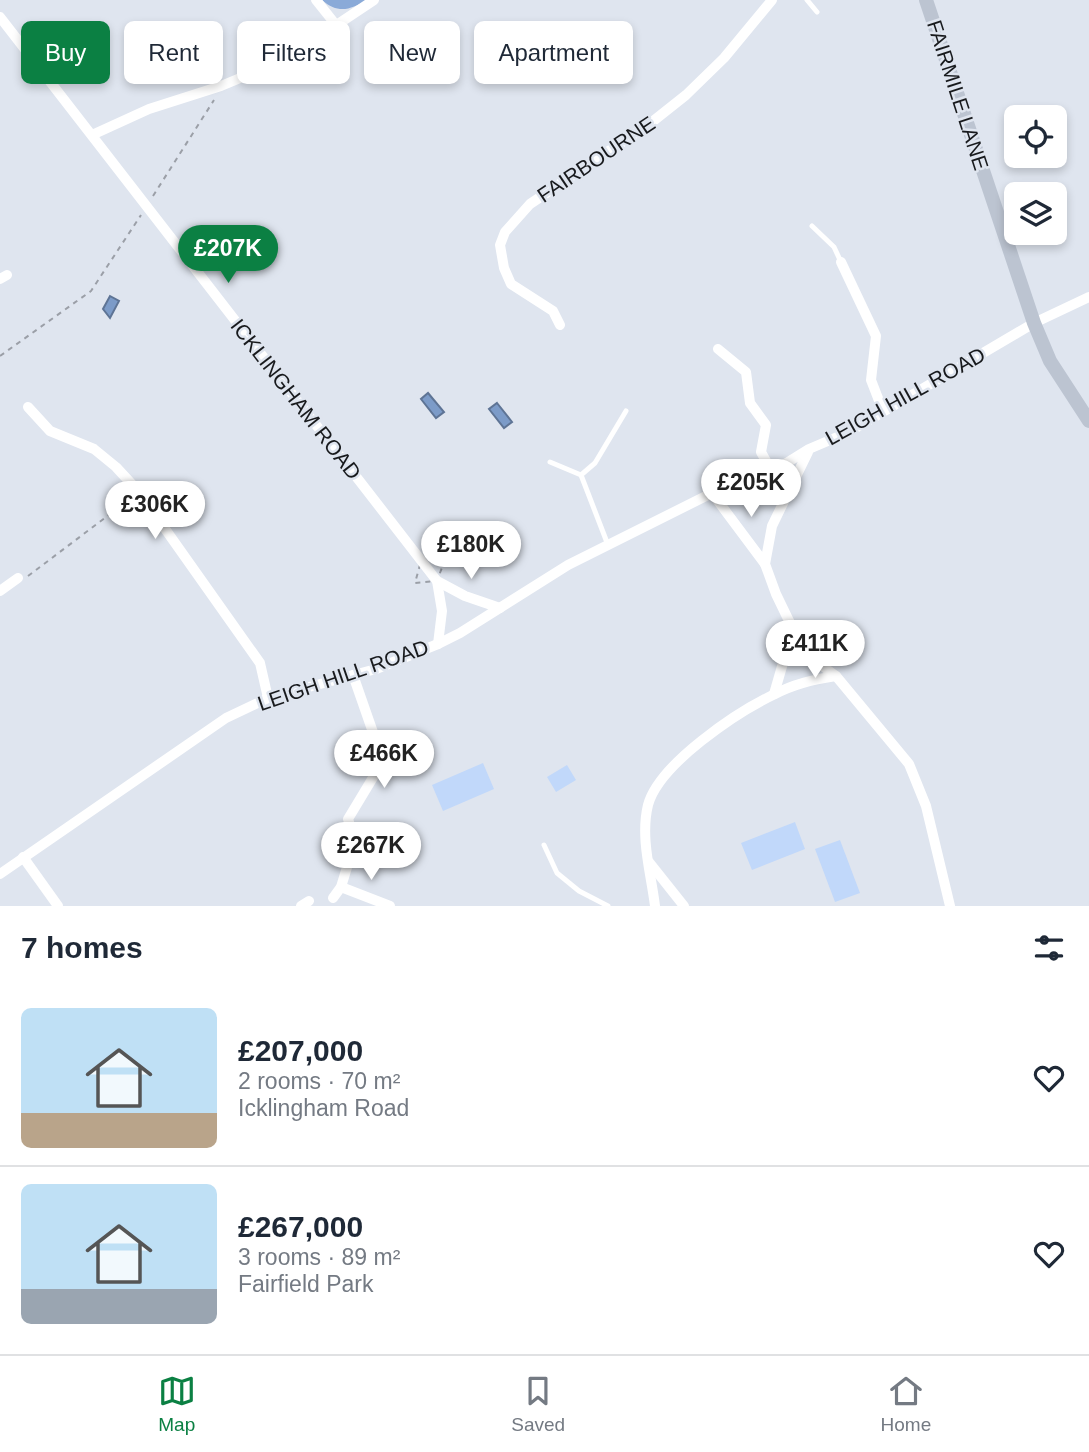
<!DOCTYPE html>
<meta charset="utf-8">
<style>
body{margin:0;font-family:Helvetica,sans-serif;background:#f6f6f7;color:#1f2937;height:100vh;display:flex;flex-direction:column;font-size:26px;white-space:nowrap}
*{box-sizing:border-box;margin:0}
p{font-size:23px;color:#747a83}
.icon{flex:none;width:38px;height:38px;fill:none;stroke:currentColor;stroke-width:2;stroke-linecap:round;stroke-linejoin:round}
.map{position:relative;height:906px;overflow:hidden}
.panel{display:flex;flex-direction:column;background:#fff;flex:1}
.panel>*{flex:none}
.hud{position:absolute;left:21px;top:21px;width:700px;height:63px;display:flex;gap:14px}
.controls{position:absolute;left:1004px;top:105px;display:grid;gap:14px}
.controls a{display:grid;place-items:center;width:63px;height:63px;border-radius:10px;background:#fff;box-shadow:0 4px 10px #0003;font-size:35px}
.price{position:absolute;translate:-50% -60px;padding:0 16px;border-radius:24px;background:#fff;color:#222;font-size:23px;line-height:46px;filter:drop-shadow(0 2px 4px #0008)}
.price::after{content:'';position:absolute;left:50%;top:42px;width:21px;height:16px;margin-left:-10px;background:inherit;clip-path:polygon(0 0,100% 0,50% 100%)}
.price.selected{background:#0b8043;color:#fff}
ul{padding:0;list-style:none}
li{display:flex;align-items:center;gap:21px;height:175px;padding:0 21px}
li+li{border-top:2px solid #e0e1e3}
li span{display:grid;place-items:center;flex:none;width:196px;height:140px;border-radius:10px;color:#555}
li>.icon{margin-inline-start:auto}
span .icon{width:84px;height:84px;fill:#fffc;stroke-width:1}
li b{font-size:30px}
h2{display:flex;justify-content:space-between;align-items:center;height:84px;padding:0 21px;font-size:30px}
.pill{padding:0 24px;border-radius:10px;background:#fff;box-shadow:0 4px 10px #0003;font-size:24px;line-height:63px}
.pill.selected{background:#0b8043;color:#fff}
.tab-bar{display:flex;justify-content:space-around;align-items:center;height:98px;border-top:2px solid #e0e1e3;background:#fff;font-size:19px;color:#747a83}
.tab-bar a{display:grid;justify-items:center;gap:4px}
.tab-bar .selected{color:#0b8043}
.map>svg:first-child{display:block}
.green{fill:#c1d8fa}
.forest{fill:#8aaad8}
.water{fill:#7c9bc8;stroke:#5e7495;stroke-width:2}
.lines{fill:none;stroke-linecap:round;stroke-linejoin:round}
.path{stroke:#9b9fa7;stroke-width:2;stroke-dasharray:5 5;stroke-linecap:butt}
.lane{stroke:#fff;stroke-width:5}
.street{stroke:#fff;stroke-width:10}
.secondary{stroke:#bcc4d1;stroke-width:14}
.labels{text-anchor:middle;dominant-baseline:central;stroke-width:5;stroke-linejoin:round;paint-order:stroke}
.street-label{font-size:21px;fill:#181a1d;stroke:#dfe5ef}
</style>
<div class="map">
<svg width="1089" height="906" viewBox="0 0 1089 906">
<rect width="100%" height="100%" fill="#dfe5ef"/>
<g class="green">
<polygon points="483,763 494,789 443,811 432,785"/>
<polygon points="567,765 576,780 556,792 547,777"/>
<polygon points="795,822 805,849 752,870 741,843"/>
<polygon points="840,840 860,893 835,902 815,849"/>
</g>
<path class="forest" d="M322,0H367C350,10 338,14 322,0Z"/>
<g class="water">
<polygon points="110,296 119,301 110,318 103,309"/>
<polygon points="428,393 444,412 436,418 421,399"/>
<polygon points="497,403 512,422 504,428 489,409"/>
</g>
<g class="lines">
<g class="path">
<polyline points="153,196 214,100"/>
<polyline points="0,356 91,291 141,215"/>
<polygon points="421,561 444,562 437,581 415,583"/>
<polyline points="28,576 130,499"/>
</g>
<g class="lane">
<polyline points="807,0 817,12"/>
<polyline points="812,226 834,247 841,262"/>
<polyline points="550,462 581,475 608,545"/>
<polyline points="581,475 595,463 626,411"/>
<polyline points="544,845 557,873 579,891 608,906"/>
</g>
<g class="street">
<polyline points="316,0 336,25"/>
<polyline points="0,17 437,581 465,596 500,608"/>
<polyline points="92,135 149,109 221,86 271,65 293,54 374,0"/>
<polyline points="841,262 876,336 871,380 883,411"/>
<polyline points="0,279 7,275"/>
<polyline points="560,325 553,311 511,284 504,268 500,245 505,232 530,204 652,122 686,95 724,58 772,0"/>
<polyline points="718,349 746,372 750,403 766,425 761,452 772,472"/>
<polyline points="28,407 50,431 94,449 116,467 139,492 260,663 268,698"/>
<polyline points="808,452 772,526 765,564 776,594 790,623 814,660 836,676 909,764 926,806 950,906"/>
<polyline points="712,493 765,564"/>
<polyline points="437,581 442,611 438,644"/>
<polyline points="0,591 18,578"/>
<polyline points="774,694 785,656 790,623"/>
<polyline points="23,857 58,906"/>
<polyline points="649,862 684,906"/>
<polyline points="0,874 226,718 268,698 376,669 438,644 460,633 568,565 712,493 772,472 809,449 849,432 1034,323 1089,297"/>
<polyline points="341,887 390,906"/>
<polyline points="333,898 341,887 355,841 348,819 383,761 353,675"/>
<polyline points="301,906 309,901"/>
<path d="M655,906C651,873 640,838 648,805C659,764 737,712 775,694C794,684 815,679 836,676"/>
</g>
<polyline class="secondary" points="926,0 1034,323 1050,361 1089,421"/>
</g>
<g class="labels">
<g class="street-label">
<text transform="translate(958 95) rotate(72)">FAIRMILE LANE</text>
<text transform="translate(596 159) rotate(-34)">FAIRBOURNE</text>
<text transform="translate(905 396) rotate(-29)">LEIGH HILL ROAD</text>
<text transform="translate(296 399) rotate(52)">ICKLINGHAM ROAD</text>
<text transform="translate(343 675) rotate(-19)">LEIGH HILL ROAD</text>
</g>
</g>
</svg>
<div class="controls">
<a><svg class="icon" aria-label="locate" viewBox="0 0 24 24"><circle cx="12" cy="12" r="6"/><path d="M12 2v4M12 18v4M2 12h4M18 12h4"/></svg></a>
<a><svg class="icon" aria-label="layers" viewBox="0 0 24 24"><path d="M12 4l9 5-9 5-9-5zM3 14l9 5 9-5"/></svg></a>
</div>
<b class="price selected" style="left:228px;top:285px">£207K</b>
<b class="price" style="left:751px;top:519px">£205K</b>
<b class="price" style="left:155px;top:541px">£306K</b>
<b class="price" style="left:471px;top:581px">£180K</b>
<b class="price" style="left:815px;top:680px">£411K</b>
<b class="price" style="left:384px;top:790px">£466K</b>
<b class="price" style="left:371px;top:882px">£267K</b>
<div class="hud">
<a class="pill selected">Buy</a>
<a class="pill">Rent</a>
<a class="pill">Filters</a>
<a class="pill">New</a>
<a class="pill">Apartment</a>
</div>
</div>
<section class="panel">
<h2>7 homes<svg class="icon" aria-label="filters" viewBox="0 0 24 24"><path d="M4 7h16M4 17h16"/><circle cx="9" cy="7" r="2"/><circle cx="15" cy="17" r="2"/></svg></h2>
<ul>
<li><span style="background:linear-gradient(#bfe0f5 75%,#b9a48a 0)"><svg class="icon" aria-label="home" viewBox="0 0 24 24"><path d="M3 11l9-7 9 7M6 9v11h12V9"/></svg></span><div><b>£207,000</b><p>2 rooms · 70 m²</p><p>Icklingham Road</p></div><svg class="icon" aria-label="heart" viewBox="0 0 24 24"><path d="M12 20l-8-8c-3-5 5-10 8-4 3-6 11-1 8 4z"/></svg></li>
<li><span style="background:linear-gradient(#bfe0f5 75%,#9aa5b1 0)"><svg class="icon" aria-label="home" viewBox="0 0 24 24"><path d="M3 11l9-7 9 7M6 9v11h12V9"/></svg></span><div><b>£267,000</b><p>3 rooms · 89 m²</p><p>Fairfield Park</p></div><svg class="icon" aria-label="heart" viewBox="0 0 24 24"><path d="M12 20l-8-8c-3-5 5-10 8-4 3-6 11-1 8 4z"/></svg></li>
</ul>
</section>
<nav class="tab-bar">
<a class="selected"><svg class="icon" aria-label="map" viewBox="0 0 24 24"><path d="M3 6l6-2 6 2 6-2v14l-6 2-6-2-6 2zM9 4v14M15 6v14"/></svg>Map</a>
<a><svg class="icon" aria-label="saved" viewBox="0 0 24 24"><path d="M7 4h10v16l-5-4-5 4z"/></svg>Saved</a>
<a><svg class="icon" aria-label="home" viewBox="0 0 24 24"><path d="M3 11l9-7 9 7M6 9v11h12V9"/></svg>Home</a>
</nav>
